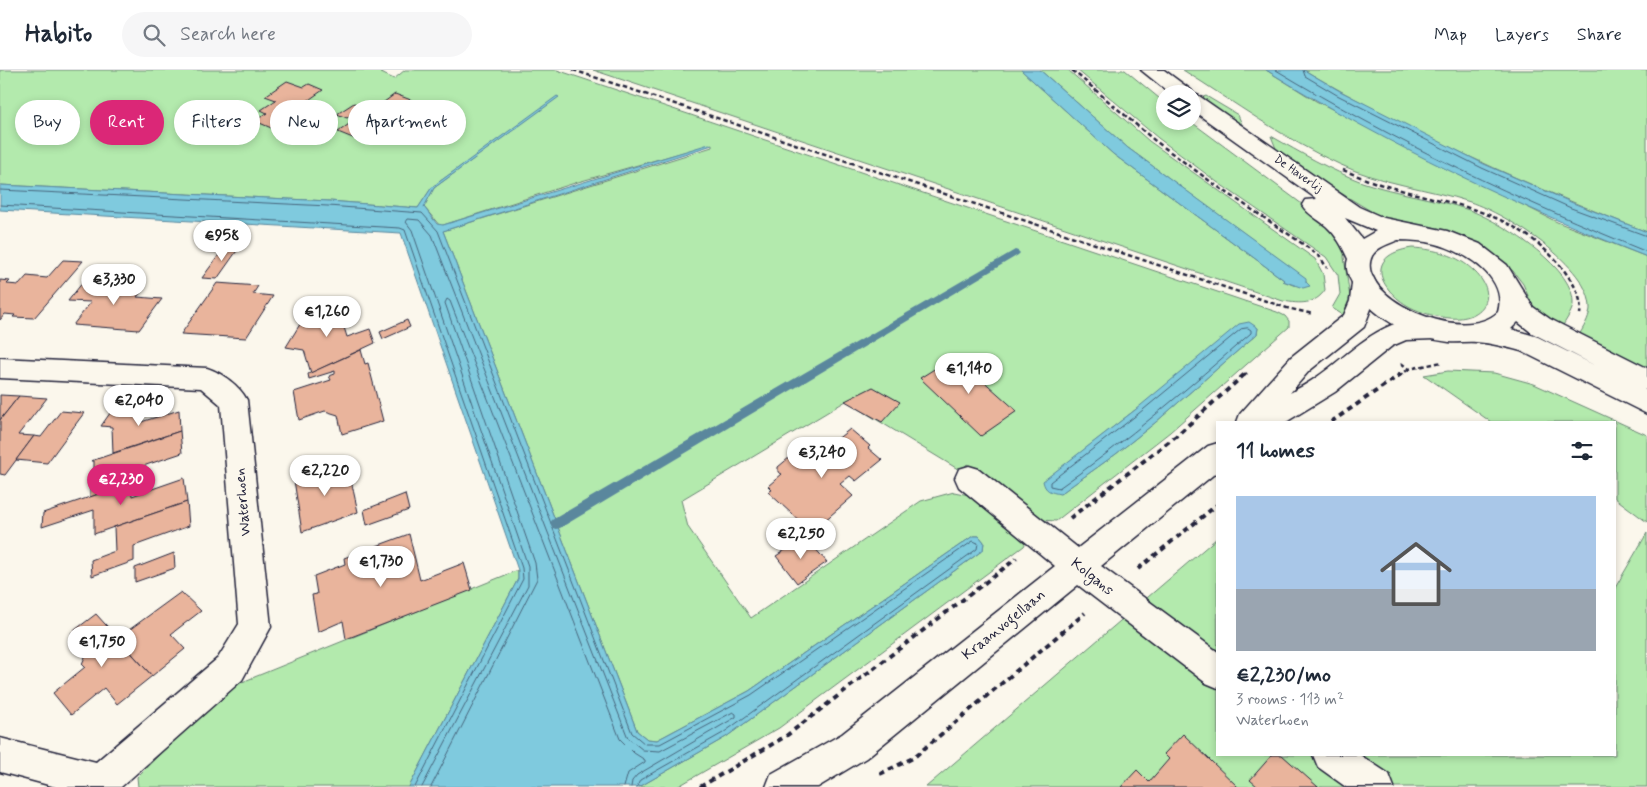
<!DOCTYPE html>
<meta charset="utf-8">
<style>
body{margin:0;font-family:Mynerve,sans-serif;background:#f6f6f7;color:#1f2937;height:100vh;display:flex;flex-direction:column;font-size:19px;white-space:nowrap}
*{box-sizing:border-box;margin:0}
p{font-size:16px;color:#747a83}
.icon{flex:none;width:28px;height:28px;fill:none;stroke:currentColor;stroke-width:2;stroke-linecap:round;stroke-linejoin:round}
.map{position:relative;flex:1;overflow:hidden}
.side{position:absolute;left:1216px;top:351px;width:400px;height:335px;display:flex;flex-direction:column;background:#fff;border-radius:0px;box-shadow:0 2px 8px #0003}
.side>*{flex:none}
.top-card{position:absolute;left:15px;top:30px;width:475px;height:45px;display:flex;gap:10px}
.controls{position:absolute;left:1156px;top:15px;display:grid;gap:10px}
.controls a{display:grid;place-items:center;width:45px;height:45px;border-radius:50%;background:#fff;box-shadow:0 2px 8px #0003;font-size:25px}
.price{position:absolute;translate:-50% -42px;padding:0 11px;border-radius:18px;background:#fff;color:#222;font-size:16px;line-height:32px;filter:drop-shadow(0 1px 2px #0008)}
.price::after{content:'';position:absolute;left:50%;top:30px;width:15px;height:11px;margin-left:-8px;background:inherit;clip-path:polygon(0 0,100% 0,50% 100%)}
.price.active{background:#db2777;color:#fff}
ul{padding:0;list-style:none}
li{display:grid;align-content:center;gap:10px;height:265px;padding:0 20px}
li+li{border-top:1px solid #e0e1e3}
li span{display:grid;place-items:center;height:155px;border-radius:0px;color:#555}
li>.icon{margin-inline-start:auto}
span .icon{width:90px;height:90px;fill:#fffc;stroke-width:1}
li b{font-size:21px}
h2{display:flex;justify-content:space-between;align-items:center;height:60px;padding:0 20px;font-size:21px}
.pill{padding:0 18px;border-radius:22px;background:#fff;box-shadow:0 2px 8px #0003;font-size:18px;line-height:45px}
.pill.active{background:#db2777;color:#fff}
header{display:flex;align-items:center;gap:30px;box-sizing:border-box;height:70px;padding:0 25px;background:#fff;border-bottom:1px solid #e0e1e3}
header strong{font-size:24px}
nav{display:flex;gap:28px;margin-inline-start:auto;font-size:18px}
.search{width:350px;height:45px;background:#f6f6f7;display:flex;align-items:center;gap:12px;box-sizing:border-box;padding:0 18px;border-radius:28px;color:#747a83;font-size:19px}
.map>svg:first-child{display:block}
.green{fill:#b3eaad;stroke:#6a8674;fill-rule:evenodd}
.water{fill:#7fcade;stroke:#5a879d}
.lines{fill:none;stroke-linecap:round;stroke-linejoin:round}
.shore{stroke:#47657c;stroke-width:1}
.stream{fill:#5a879d;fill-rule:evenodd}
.building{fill:#e9b49c;stroke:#22223b}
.minor-casing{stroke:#22223b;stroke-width:3}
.tertiary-casing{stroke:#22223b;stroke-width:3}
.path-far1{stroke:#22223b;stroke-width:2.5;stroke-dasharray:4.5 3;stroke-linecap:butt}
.path{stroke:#22223b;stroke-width:4;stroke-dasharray:5.5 4.5;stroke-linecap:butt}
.minor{fill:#fbf7ec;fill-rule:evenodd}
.tertiary{fill:#fbf7ec;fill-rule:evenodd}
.labels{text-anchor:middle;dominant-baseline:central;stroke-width:4;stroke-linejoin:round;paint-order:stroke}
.far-street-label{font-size:12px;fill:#22223b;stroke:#fbf7ec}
.street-label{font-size:15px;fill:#22223b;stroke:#fbf7ec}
</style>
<header>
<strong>Habito</strong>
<div class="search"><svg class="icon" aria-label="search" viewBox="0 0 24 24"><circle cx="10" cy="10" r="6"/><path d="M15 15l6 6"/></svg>Search here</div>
<nav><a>Map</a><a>Layers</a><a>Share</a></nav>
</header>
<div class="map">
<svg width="1647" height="717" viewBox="0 0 1647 717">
<rect width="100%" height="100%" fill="#fbf7ec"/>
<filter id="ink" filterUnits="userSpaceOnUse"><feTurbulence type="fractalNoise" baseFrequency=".02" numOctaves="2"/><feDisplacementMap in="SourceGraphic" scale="10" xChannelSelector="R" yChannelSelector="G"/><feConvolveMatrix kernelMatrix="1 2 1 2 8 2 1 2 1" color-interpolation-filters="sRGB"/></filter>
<g filter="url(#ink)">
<g class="green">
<path d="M0,0H385L381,3L394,9L405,0H557L1277,242L1285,246L1289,251V257L1170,362L1056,451L1041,450L967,394L961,401L846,331L681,430L688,457L751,548L921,431L954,422L974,426L1027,470L1024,476L779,658L677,717H639L726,667L983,480L984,472L979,466H973L749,621L657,670L647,669L637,661L443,161L712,77V74L578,112L440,156L424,137L434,118L558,27L432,117L418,138L329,131L0,115ZM1258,258L1257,264L1156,352L1116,384L1060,424L1044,411L1135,340Z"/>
<path d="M593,0H1021L1113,84L1284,210L1283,211L1293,215L1309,216L1306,212L1305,208L1128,78L1040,0H1068L1149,71L1315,189L1323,204L1325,220C1315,235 1300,234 1283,231Z"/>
<polygon points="1077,0 1125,0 1165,33 1165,51 1190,51 1329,154 1345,177 1344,187 1350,227 1343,245 1332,238 1340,224 1338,205 1326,187 1217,112 1158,68"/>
<path d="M1183,0H1266L1316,31L1557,152L1647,187V303L1578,267C1583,258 1589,249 1590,239C1591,196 1506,144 1470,132C1427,118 1381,114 1339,94C1284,69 1234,32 1183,0Z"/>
<path d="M1304,0H1647V162C1529,116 1413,64 1304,0Z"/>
<polygon points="1206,26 1238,45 1243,57 1201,28"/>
<path d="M1271,66C1301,83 1330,100 1362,112C1397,124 1434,128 1469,140C1499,151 1573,196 1573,232C1574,240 1565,251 1561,259L1544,248L1532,235L1523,214L1513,201L1485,178L1449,162L1430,156L1401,154L1374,143L1306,102L1277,81Z"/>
<path d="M1412,178C1435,179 1458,185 1475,202C1500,226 1482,251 1450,248C1436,247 1422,243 1410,237C1378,219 1364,185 1412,178Z"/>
<polygon points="1448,301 1494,303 1534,314 1647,365 1647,452 1615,428 1615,352 1491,352 1424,305"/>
<polygon points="1647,463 1647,717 926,717 1217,468 1218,685 1615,685 1615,518"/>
<polygon points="518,500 518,509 409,717 138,717 137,707 225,619"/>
</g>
<g class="water">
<polygon points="1021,0 1040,0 1128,78 1306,208 1306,212 1310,216 1303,218 1283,211 1284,210 1113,84"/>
<path d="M1266,0H1304L1340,21L1484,94L1573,133L1647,162V187C1515,135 1387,75 1266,0Z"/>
<polygon points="557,26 559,27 434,118 424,137 437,154 443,155 709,74 712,75 443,161 637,661 647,669 657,670 749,621 973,466 979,466 984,472 983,480 726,667 639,717 409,717 518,509 518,500 401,163 0,140 0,115 329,131 418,138 432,117"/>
<path d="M1249,252L1258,258L1257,264L1156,352L1116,384L1060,424C1050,422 1045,421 1043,411L1135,340L1239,254Z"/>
</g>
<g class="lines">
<g class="shore">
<path d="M1276,0C1395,72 1519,130 1647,182"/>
<polyline points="1303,0 1305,6 1337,25 1482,98 1571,138 1647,166"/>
<polyline points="0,120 328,136 422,143 438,161 632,663 645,674 660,674 751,625 973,471 978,473 977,479 723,663 640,710 637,717"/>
<polyline points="0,135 400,158 405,160 522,498 523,509 415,717"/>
<path d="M1248,258L1251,260V263C1188,318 1128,370 1059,418L1050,416V412L1138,344L1241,259Z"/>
<polyline points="422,717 528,515 528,496 412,160 406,152 408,149 419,150 432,165 628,668 643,680 660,681 733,642 736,644 736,647 637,705 632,711 631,717"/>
<polyline points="431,717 537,509 535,493 445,233 447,229 450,231 620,669 634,683 645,690 645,692 628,703 624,717"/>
</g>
<polygon class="stream" points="1015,180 1018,181 1020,183 1018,185 560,458 556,459 552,458 550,454 552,450"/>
</g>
<g class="building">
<polygon points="287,11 304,17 309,14 323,20 300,36 318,43 283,67 279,65 283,63 255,51 267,43 261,40 276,30 265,26"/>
<polygon points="395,24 419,33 365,73 338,62 377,34 380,35"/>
<polygon points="354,33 364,37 347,48 337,44"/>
<polygon points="227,174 241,175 217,209 202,208"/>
<polygon points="63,190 83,191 34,248 13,247 15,245 5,244 0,250 0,210 10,211 7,214 19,215 27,206 47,208"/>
<polygon points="83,212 145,217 137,227 162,229 139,260 73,255 91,232 68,231"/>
<polygon points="217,213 258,216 253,224 273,226 246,268 181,264"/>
<polygon points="313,233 336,235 328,249 345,249 346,253 343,254 347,267 370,259 375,273 311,303 304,280 286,277"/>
<polygon points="407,250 410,257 383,269 380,262"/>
<polygon points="361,280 365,294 368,293 383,351 342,364 338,345 325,341 299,350 294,322 331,310 329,306 335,304 335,301 309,309 308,304"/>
<polygon points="955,286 958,289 962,286 983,304 979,307 1017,341 981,366 920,308"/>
<polygon points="873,317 900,332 882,352 845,331"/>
<polygon points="0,325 19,326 0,350"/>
<polygon points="19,326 47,328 18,365 34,366 5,405 0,404 0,350"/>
<polygon points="115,336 140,338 138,342 145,342 141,352 179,340 180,361 113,383 112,357 101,356"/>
<polygon points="61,341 84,343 47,393 16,390 34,366 41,367"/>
<polygon points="850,359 870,376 868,378 882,390 856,411 850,406 840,414 853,426 815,459 808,452 804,455 768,422 772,420 768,416 782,404 778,402 778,397 790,387 796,388 799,391 806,385 817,394 826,386 821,382"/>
<polygon points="180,361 182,383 131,400 131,413 90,427 90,412 94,411 94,391 91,391"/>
<polygon points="347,392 358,442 302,462 294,410"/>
<polygon points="184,408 187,432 114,457 94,464 94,440 42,457 43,443 131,413 132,426"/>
<polygon points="405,424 409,440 367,455 364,440"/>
<polygon points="187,432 189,456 134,476 134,491 92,506 91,490 115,481 114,457"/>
<polygon points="409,464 420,510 464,493 472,520 346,569 343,551 318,562 312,525 317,524 314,506 345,494 344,488"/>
<polygon points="805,467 827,492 797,513 776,486"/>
<polygon points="174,483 175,498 135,512 135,498"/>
<polygon points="181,522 201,541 171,564 185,579 152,606 118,568"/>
<polygon points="96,544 152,606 117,634 104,618 71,645 53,623 85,597 82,594 87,582 71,563"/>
<polygon points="1183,664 1238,717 1121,717 1137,700 1149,712 1169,689 1164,684"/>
<polygon points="1272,685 1282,685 1318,717 1258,717 1250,710"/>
</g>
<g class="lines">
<g class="minor-casing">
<g id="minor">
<path d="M1364,204L1373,207L1376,213L1374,231L1364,257L1309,301L1290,323C1299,318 1309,313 1317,307C1356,280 1389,237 1443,253L1447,260L1443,267L1434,269L1406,270L1392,276L1335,322L1286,352H1237L1240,344L1291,287L1344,245L1350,231L1352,213L1355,207Z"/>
<path d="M0,288L207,298C222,303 240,316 247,330L271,557L242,610L121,717H56L0,702V668L96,692L218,588L239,554L221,335L201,318L0,308Z"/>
<polygon points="1218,373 1218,401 1101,496 1218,582 1218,618 1206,613 1078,515 866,688 818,717 766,717 771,704 842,664 1055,496 959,417 955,408 959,399 969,396 979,399 1078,478 1208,376"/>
<polygon points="1313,685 1360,685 1389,704 1394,717 1346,717 1318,697"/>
</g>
</g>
<g class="tertiary-casing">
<path id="tertiary" d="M1141,0H1164L1191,20L1194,24L1199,26L1359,137L1384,148L1447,161L1480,174L1507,195L1533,237L1550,249L1647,298V320L1644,319L1647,321V344L1521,281C1506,277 1491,273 1476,272C1467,271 1458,273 1449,272C1415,268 1376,251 1357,221C1351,211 1344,201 1348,189C1342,176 1337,166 1326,156C1318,149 1307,144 1302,135L1305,130L1317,129L1192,40V24H1171ZM1345,148L1376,161L1362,169ZM1398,170C1411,170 1424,171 1436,174C1465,182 1508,207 1498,242C1460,277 1353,224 1372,186C1377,177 1389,174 1398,170ZM1518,252L1532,263L1596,296L1538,267L1511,259Z"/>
</g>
<g class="path-far1">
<polyline points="573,0 1287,238 1313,244"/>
<polyline points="1072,0 1154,70 1214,114 1303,174 1320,187 1327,198"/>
<path d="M1343,100C1358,106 1374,113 1390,117C1457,136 1515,140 1563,199C1573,213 1583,226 1580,244"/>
<polyline points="1401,293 1409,299 1442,292"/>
<polyline points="1244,306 1247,303"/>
<polyline points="1399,306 1409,299"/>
</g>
<g class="path">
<polyline points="1331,352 1401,304"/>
<polyline points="1070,448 1176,366 1245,304"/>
<polyline points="1138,499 1218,434"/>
<polyline points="880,704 913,688 1085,543"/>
<polyline points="700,717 786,666 1017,488"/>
</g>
<use href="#minor" class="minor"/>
<use href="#tertiary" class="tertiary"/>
</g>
</g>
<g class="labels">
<g class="far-street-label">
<text transform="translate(1298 104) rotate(35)">De Haverlij</text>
</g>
<g class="street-label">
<text transform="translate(243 432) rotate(-95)">Waterhoen</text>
<text transform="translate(1092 507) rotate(39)">Kolgans</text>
<text transform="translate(1004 555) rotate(-39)">Kraanvogellaan</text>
</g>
</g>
</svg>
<div class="controls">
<a><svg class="icon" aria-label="layers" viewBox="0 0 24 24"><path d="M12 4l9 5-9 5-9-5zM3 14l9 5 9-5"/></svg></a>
</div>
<b class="price" style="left:222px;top:192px">€958</b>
<b class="price" style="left:114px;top:236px">€3,330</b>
<b class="price" style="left:327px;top:268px">€1,260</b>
<b class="price" style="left:969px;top:325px">€1,140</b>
<b class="price" style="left:139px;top:357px">€2,040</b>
<b class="price" style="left:822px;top:409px">€3,240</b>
<b class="price" style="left:325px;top:427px">€2,220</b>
<b class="price active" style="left:121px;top:436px">€2,230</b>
<b class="price" style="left:801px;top:490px">€2,250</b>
<b class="price" style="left:381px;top:518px">€1,730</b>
<b class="price" style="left:102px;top:598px">€1,750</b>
<div class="top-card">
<a class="pill">Buy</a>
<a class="pill active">Rent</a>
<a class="pill">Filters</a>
<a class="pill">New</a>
<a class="pill">Apartment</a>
</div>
<section class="side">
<h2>11 homes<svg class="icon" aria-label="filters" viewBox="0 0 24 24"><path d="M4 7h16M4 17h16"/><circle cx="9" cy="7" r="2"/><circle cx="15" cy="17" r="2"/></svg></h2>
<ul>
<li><span style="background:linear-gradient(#a9c7e8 60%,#9aa5b1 0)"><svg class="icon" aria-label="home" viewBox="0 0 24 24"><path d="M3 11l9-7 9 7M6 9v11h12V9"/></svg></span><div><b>€2,230/mo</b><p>3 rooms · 113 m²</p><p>Waterhoen</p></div></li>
</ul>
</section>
</div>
